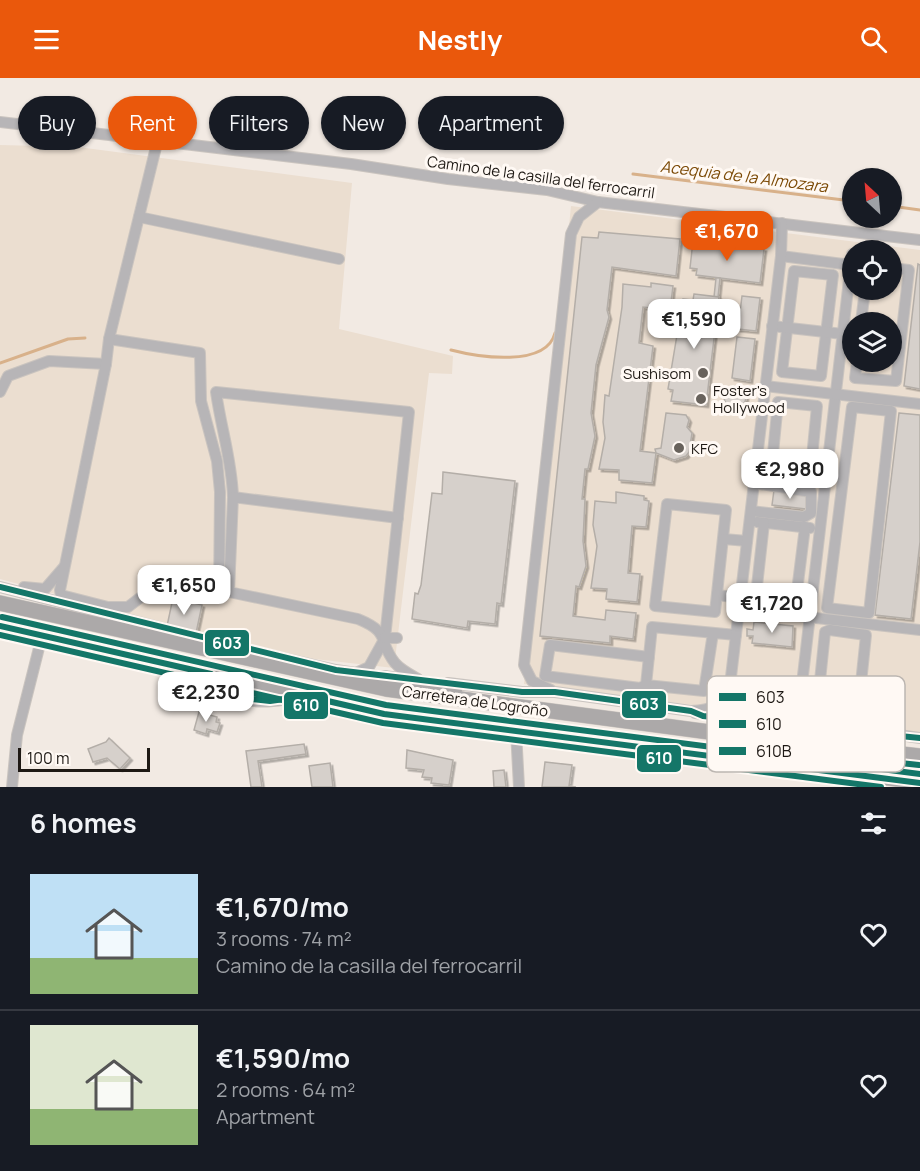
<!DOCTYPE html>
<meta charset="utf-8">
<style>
body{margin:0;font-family:Manrope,sans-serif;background:#242831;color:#f1f3f6;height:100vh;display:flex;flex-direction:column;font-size:22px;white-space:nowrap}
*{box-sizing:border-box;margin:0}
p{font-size:20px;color:#9ea1a6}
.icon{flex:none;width:33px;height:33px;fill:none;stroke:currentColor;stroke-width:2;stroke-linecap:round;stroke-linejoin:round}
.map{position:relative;height:709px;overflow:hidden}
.details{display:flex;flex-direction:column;background:#171b24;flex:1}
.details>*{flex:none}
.hud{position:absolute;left:18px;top:18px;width:600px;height:54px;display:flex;gap:12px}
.needle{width:39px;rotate:334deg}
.tools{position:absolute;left:842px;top:90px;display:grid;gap:12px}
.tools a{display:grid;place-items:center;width:60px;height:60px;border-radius:50%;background:#171b24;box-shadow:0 2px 4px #0004;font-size:30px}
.scale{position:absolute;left:18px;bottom:15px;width:132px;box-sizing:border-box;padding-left:6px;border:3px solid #1e1914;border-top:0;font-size:16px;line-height:21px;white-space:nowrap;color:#1e1914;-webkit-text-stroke:4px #fff9f4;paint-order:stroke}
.price{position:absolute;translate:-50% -51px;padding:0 14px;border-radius:12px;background:#fff;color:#222;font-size:20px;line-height:39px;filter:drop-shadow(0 2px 3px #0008)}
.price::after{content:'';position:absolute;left:50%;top:36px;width:18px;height:14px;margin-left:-9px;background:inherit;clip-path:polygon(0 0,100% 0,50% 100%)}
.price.selected{background:#ea580c;color:#fff}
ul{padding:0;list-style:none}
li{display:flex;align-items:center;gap:18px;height:150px;padding:0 30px}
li+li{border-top:2px solid #363941}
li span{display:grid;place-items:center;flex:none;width:168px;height:120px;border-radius:0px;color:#555}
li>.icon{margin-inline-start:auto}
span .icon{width:72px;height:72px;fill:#fffc;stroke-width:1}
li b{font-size:26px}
h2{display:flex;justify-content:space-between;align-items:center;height:72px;padding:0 30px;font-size:26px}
.pill{padding:0 21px;border-radius:27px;background:#171b24;box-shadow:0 2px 4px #0004;font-size:21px;line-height:54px}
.pill.selected{background:#ea580c;color:#fff}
header{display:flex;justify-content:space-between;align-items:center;height:78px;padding:0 30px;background:#ea580c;color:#fff;font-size:27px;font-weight:700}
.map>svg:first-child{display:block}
.built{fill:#ebded0;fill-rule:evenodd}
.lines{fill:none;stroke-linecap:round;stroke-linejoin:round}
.stream{stroke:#d8b18a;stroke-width:3}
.building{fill:#d6d0cb;stroke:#b4aea8;stroke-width:1.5;filter:url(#shadow)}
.minor-casing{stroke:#cac4bf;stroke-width:12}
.highway-casing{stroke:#cac4bf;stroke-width:16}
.minor{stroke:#b7b5b7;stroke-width:10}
.highway{stroke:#aca9a9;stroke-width:15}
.bus-1-casing{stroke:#fff9f4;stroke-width:10}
.bus-2-casing{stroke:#fff9f4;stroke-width:10}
.bus-3-casing{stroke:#fff9f4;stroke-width:10}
.bus-1{stroke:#147668;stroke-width:6}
.bus-2{stroke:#147668;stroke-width:6}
.bus-3{stroke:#147668;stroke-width:6}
.poi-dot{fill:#68625c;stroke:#fff9f4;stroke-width:2}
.labels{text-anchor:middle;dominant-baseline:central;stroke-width:6;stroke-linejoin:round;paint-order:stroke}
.street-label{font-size:15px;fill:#1e1914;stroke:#fff9f4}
.poi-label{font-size:15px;fill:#1e1914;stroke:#fff9f4;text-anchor:start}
.water-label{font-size:16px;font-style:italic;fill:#7c4a06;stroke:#fff9f4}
.key{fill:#fff9f4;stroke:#bcb6b1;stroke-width:1.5}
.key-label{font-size:16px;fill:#1e1914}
.line-badge{stroke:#fff9f4;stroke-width:2}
.badge-label{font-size:16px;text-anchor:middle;font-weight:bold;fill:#fff}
</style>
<header><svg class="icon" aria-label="menu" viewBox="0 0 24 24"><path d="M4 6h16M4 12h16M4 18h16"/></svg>Nestly<svg class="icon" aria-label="search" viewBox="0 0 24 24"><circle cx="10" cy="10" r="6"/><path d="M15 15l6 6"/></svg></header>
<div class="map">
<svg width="920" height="709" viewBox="0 0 920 709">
<defs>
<filter id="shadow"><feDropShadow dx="2.5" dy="2.5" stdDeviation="0" flood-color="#0004"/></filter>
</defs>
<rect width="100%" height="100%" fill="#f2eae3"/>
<g class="built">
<polygon points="0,67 78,69 352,105 339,251 453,278 452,296 429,295 394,590 279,577 0,501"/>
<path d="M571,128L920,172V655L524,606ZM852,172H891V212H852ZM852,244H891V284H852Z"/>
</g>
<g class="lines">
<g class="stream">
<polyline points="633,96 852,123"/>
<polyline points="891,128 920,132"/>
<path d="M451,272C478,279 546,290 555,255"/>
<polyline points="0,285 68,261 85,260"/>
</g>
</g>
<g class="building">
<polygon points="599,154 680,161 676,198 612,189 607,232 609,239 596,287 591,335 595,358 588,391 585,391 582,421 585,421 583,463 586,488 579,509 576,508 573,538 605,542 606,532 636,535 633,561 610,558 610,565 540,558 582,159 598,160"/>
<polygon points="693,163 764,171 760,205 696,197 697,191 690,190"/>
<polygon points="918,186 920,187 920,311 904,308"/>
<polygon points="716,200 720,200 718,219 714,219"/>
<polygon points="651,205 673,208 670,232 643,229 639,265 653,268 640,373 656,375 652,405 619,402 619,392 599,391 605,360 603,344 605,317 609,318 622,229 623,206 651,209"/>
<polygon points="694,216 719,219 706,327 671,323 673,312 668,311 683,221 693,222"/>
<polygon points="742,218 760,220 756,253 738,251"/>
<polygon points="737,259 755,261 750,303 732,300"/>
<circle cx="735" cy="319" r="11"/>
<polygon points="666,335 686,337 689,342 687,349 692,355 689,374 686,378 674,382 656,375 655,371 661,370"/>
<polygon points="899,335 920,337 920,464 911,541 875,537"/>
<polygon points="443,394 515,403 501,526 497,525 495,546 468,543 467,550 412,541 415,515 418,516 421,507 432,415 442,416"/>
<polygon points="774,412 808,416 806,431 772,427"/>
<polygon points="616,414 644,418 644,422 649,423 646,449 632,448 628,495 640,496 637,524 606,521 607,511 591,510 597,468 593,447 595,423 616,425"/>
<polygon points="173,520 202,527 196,555 167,548"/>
<polygon points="754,544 793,548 792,569 752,565 753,558 747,558 747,551 753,552"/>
<polygon points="199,634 217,639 216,644 220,645 217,654 207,651 206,656 194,652"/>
<polygon points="109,660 130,680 120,691 107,680 93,684 88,671 106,664"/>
<polygon points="304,666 306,676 258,683 262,709 251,709 246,673"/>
<polygon points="407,672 453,682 449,707 431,705 432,700 422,699 424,692 406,690"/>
<polygon points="545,684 572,687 569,708 576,709 542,709"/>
<polygon points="330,685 333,709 312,709 309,688"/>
<polygon points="504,692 506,709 494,709 493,693"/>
</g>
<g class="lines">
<g class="minor-casing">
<g id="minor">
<polyline points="0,44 351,86 448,101 547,112 598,124 920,162"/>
<polyline points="139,139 339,181"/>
<polyline points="852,176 800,623 808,639 819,645 920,660"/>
<polyline points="781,178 851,187"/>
<polygon points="794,193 833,197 821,298 782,294"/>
<polyline points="861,244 865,212"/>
<polyline points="772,248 843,256"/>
<polyline points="857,284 855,300 896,303 909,192 891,190"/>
<polyline points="765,308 920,326"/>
<polyline points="0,314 8,298 49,283 106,286"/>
<polygon points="852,329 891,333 869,535 827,530"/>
<polyline points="755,395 816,401"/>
<polyline points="771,396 778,324 817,328 810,400"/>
<path d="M233,419C232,383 221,350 216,314L409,334L385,560L369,589L356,595"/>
<polygon points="667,426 726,432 715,534 655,528"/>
<polyline points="751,433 804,439 811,435 811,414 754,405"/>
<path d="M398,440L233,419L229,514L358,541C392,555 377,562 395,585C401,592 411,597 418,601"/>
<polyline points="757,444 810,450"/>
<polyline points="764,445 756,517 796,521 805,449"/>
<polyline points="724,461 747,463"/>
<polyline points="0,509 257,574 336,592 390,600"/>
<polyline points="24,509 45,511 64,489"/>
<polyline points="61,517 108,529 128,529 154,509 171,505 219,517 220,414 217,383 201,323 200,275 109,261"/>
<polyline points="717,517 741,520"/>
<polyline points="62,524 60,512 106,286 109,261 158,61"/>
<polyline points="739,531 920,552"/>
<polygon points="830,552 866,557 858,634 853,638 817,632 825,554"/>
<polyline points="713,555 704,613 646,607 652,549 736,557"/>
<polyline points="385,560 397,560"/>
<path d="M211,597C236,629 262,626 299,619"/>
<path d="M448,605L522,614H555L691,633C710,632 725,628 730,607L781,178L782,145"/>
<polyline points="646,607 640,610 545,598 550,567 649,579"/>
<polyline points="551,612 532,603 524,587 571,156 579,139 598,124"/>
<polyline points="695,635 825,652"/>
<polyline points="516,653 519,709"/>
<polyline points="12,709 17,657 42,558"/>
</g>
</g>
<g class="highway-casing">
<g id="highway">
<polyline points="0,525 386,611 732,657 920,678"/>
<polyline points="0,548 384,636 920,704"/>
<polyline points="384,600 455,610"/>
</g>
</g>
<use href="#minor" class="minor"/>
<use href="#highway" class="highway"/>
<g class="bus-1-casing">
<g id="bus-1">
<polyline points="0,509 336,592 522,614 555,614 691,633 703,638 920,660"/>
<polyline points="0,548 211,596 225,613 235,619 270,623 306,618 384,636 920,705"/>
</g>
</g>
<g class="bus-2-casing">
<g id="bus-2">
<polyline points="0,557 383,645 881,709"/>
<polyline points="863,681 919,687"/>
</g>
</g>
<g class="bus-3-casing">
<polyline id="bus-3" points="2,539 386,627 920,696"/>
</g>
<use href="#bus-1" class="bus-1"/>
<use href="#bus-2" class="bus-2"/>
<use href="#bus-3" class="bus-3"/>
</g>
<g class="poi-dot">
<circle cx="703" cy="295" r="6"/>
<circle cx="701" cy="321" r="6"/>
<circle cx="679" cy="370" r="6"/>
</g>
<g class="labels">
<g class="street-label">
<text transform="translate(541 99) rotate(8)">Camino de la casilla del ferrocarril</text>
<text transform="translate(475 623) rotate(8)">Carretera de Logroño</text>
</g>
<g class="poi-label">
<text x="691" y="295" text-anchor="end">Sushisom</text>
<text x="713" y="312">Foster's<tspan x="713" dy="17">Hollywood</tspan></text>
<text x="691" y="370">KFC</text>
</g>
<g class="water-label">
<text transform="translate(744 98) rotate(7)">Acequia de la Almozara</text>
</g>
</g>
<rect x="707" y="598" width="198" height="96" rx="9" class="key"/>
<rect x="719" y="615" width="27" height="8" fill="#147668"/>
<rect x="719" y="642" width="27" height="8" fill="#147668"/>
<rect x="719" y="669" width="27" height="8" fill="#147668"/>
<g class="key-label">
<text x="756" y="625">603</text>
<text x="756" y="652">610</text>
<text x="756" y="679">610B</text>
</g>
<g class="line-badge">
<rect x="204" y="551" width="46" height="28" rx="6" fill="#147668"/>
<rect x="621" y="612" width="46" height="29" rx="6" fill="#147668"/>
<rect x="283" y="613" width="46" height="29" rx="6" fill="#147668"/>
<rect x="636" y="666" width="46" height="29" rx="6" fill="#147668"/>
</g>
<g class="badge-label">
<text x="227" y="571">603</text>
<text x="644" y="632">603</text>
<text x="306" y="633">610</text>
<text x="659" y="686">610</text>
</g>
</svg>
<div class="tools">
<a><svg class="needle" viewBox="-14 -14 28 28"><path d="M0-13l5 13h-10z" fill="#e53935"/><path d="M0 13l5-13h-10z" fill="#9ea1a6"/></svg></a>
<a><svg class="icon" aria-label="locate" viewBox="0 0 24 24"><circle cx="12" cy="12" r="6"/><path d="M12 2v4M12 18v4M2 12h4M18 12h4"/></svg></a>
<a><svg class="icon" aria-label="layers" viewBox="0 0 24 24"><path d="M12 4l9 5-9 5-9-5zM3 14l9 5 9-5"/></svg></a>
</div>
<div class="scale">100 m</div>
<b class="price selected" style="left:727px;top:184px">€1,670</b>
<b class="price" style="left:694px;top:272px">€1,590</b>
<b class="price" style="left:790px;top:422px">€2,980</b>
<b class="price" style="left:184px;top:538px">€1,650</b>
<b class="price" style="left:772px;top:556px">€1,720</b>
<b class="price" style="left:206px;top:645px">€2,230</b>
<div class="hud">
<a class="pill">Buy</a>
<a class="pill selected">Rent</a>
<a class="pill">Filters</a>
<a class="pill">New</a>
<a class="pill">Apartment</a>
</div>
</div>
<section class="details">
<h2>6 homes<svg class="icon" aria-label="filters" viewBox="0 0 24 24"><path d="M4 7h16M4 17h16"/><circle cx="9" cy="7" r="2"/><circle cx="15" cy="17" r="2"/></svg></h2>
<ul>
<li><span style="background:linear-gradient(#bfe0f5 70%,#8fb573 0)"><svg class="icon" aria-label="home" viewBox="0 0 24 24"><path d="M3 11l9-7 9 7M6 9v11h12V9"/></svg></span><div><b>€1,670/mo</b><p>3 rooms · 74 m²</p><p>Camino de la casilla del ferrocarril</p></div><svg class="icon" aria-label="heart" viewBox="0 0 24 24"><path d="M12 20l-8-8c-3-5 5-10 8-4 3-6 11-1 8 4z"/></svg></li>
<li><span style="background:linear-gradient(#dfe7d0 70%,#8fb573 0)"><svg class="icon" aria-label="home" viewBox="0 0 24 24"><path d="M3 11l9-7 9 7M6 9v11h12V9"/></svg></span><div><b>€1,590/mo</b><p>2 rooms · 64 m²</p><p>Apartment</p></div><svg class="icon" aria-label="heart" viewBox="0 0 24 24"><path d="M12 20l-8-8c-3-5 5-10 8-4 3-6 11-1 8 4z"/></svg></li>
</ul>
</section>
